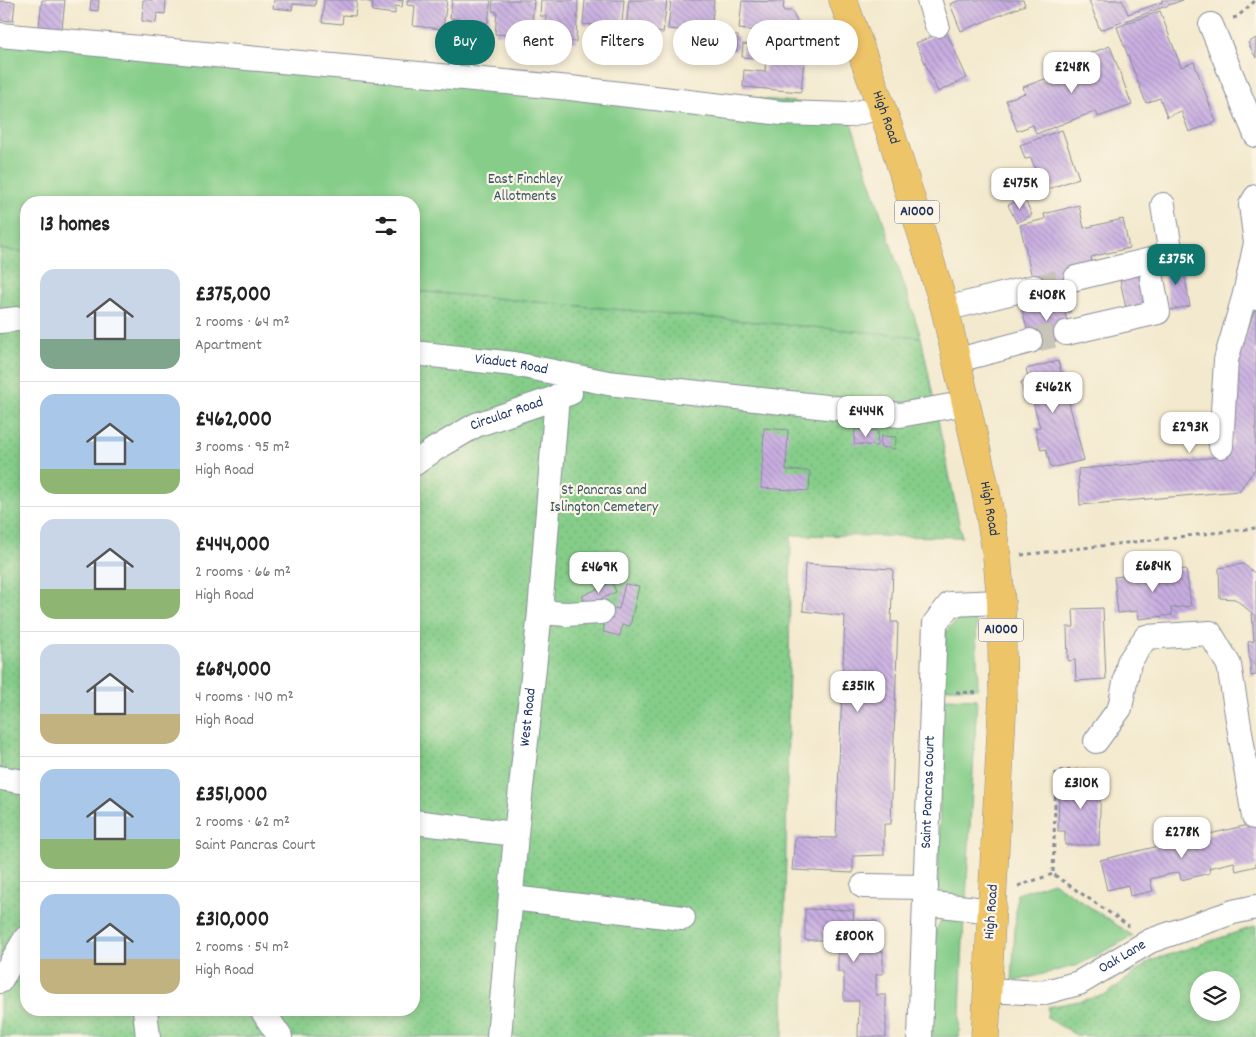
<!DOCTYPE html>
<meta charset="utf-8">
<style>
body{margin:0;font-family:Dekko,sans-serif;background:#f2f2f2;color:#222;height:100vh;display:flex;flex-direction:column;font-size:19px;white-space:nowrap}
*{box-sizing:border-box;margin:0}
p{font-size:16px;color:#767676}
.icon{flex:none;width:28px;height:28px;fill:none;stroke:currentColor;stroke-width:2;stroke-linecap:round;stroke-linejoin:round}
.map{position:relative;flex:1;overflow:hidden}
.side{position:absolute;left:20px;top:196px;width:400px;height:820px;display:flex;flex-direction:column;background:#fff;border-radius:20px;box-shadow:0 2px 8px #0003}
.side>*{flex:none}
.banner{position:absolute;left:435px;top:20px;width:475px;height:45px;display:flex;gap:10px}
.fabs{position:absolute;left:1190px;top:971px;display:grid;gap:10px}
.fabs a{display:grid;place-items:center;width:50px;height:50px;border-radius:50%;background:#fff;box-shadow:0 2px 8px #0003;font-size:25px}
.price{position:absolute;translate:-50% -42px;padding:0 11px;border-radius:10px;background:#fff;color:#222;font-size:16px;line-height:32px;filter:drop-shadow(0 1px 2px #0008)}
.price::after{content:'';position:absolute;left:50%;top:30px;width:15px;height:11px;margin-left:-8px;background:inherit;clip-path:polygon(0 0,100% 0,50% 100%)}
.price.current{background:#0f766e;color:#fff}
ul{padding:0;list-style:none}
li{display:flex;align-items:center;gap:15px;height:125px;padding:0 20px}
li+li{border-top:1px solid #e0e0e0}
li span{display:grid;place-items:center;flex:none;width:140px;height:100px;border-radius:15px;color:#555}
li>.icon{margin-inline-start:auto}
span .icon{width:60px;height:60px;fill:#fffc;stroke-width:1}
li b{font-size:21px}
h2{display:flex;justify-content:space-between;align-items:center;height:60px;padding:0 20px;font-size:21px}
.chip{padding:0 18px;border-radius:22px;background:#fff;box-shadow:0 2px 8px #0003;font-size:18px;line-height:45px}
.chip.current{background:#0f766e;color:#fff}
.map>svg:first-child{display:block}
.green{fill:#85cd89;stroke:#507e74}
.park{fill:url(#park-dots);stroke:#507e74;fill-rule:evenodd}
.building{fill:url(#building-back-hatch)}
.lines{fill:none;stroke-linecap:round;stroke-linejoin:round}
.minor-tunnel{stroke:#c8c4b8;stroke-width:24;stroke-dasharray:24 12;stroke-linecap:butt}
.minor-casing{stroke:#878c96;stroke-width:26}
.major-casing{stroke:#878c96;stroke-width:29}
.path{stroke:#878c96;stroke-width:3;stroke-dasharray:4 4;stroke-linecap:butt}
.minor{stroke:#fff;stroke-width:24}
.major{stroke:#eec469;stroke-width:28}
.labels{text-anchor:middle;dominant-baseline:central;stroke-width:4.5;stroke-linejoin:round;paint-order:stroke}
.shield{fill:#fcf5e5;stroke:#5e6a86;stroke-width:1}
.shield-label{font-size:14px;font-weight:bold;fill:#1b2f5e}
.street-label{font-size:15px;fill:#1b2f5e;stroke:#fcf5e5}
.park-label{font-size:15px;fill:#365669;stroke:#fcf5e5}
</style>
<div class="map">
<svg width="1256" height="1037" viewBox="0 0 1256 1037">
<defs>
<pattern id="park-dots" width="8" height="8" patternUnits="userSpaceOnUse" patternTransform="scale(1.25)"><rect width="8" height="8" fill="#85cd89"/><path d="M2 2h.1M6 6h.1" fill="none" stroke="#72b079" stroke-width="1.8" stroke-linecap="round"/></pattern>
<pattern id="building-back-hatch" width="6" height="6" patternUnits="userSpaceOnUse" patternTransform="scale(1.25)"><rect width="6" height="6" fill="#c9aee1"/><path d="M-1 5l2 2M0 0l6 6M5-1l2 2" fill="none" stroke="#a28eba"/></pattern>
</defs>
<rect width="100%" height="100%" fill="#fcf5e5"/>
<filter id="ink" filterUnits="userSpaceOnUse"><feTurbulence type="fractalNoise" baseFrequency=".02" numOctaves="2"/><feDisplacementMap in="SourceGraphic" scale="10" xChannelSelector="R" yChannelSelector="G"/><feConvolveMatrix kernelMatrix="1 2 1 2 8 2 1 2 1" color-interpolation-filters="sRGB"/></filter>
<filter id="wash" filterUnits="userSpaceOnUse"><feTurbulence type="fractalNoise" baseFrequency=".0096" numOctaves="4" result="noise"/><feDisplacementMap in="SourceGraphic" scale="20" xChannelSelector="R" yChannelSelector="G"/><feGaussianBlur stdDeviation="1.12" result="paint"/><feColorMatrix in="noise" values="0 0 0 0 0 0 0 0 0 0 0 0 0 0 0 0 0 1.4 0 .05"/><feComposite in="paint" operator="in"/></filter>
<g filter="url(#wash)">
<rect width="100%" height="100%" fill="#f3e9ce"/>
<g class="green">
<polygon points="0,27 846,107 921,337 414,291 414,202 26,202 26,252 0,249"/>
<polygon points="957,620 976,621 978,688 944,688 945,632"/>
<polygon points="942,698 977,699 966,900 947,899 938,888"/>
<polygon points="1053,882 1133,936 1078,965 1012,982 1017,894"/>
<polygon points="945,913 964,915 959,1037 932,1037 936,930"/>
</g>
<g class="park">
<polygon points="0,249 26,252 26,1010 414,1010 414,291 921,337 962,537 791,535 783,1037 0,1037"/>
<path d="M1256,926V1037H1103L1076,1035L1047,1018L1048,1007L1084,1000L1107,994L1150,961ZM1199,980H1231V1012H1199Z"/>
</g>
<g id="blocks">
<g class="building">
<polygon points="42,0 65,0 62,29 39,26"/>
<polygon points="91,0 99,0 98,11 90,10"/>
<polygon points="143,0 166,0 165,14 157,13 156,23 142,21"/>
<polygon points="274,0 316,0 315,6 293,4 292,10 273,8"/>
<polygon points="324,0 357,0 355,16 343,15 342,24 322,22"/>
<polygon points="360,0 403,0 402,7 395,6 395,14 372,11 373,3"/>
<polygon points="407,0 447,0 443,29 413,26 415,6 407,5"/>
<polygon points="452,0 491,0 488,23 450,18"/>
<polygon points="493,0 534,0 531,37 495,34 497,12 492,11"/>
<polygon points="541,0 578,0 576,42 558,41 559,30 545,29 546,16 540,16"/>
<polygon points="585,0 624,0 620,45 601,43 603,26 583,24"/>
<polygon points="629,0 667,0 663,33 626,29"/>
<polygon points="671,0 714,0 711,34 702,33 701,51 690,50 692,31 668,29"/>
<polygon points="960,0 1023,0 1025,5 961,31 950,4"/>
<polygon points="1089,0 1122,0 1128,14 1162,2 1162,0 1183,0 1100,30"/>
<polygon points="0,1 15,2 13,21 0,20"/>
<polygon points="742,1 784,2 783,11 792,11 804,36 739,29"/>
<polygon points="1160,11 1181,67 1194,62 1216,122 1189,132 1181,111 1167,117 1160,98 1146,103 1117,27"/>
<polygon points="946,31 967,78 938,92 916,43"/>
<polygon points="718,34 738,36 737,51 717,50"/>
<polygon points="1256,38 1256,58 1248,43"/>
<polygon points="743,44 805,49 801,92 743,87 744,70 765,72 766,59 742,57"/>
<polygon points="1110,46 1132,105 1098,117 1096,111 1036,134 1033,125 1017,131 1006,100 1025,93 1023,87 1078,67 1075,59"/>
<polygon points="1062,130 1079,178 1043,191 1031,158 1025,159 1020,145"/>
<polygon points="1024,198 1032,215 1017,223 1008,205"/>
<polygon points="1079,205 1084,228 1123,219 1129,248 1091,257 1092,263 1078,286 1036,295 1020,225 1045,219 1044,214"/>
<polygon points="1182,262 1190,306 1170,310 1162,266"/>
<polygon points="1138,271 1146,309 1127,313 1119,275"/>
<polygon points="1067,298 1070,312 1065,313 1067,321 1067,338 1032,347 1022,310"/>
<polygon points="1256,306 1256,468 1239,491 1080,505 1078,469 1220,457 1233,443 1230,406 1239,355"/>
<polygon points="1058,361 1084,460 1051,468 1046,449 1041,450 1035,428 1040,427 1032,399 1025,401 1021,382 1029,380 1026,369"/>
<polygon points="764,428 788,430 786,470 810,471 809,491 761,488"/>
<polygon points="855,429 878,431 877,446 854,444"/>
<polygon points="881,436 896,437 895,449 880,447"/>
<polygon points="805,564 893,569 891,622 898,622 891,824 884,824 884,855 853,856 853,873 792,870 795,837 836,838 845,616 803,611"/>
<polygon points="1243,564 1256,574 1256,675 1251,676 1248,642 1254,641 1252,613 1235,599 1220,598 1219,568"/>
<polygon points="1186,569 1191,606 1171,608 1172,615 1139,619 1138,611 1118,613 1114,577"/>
<polygon points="612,582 616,592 587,606 582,596"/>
<polygon points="625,584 639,586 630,626 622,625 620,636 603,632 608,607 619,609"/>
<polygon points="1103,608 1106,679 1076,681 1075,660 1068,661 1067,627 1074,627 1073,609"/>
<polygon points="1067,773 1101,774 1099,845 1065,845 1065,831 1058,831 1059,793 1067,793"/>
<polygon points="1256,823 1256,866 1236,871 1234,862 1209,868 1210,873 1181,880 1179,872 1150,879 1153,891 1130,896 1128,885 1107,890 1100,860"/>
<polygon points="805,909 854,910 853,921 877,921 877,951 883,951 883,974 876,974 876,995 886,995 886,1037 858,1037 859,1001 844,1001 844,972 838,972 838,952 844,952 844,940 805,940"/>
</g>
</g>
</g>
<g filter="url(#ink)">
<use href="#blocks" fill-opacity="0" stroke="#878c96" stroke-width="1"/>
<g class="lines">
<g class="minor-tunnel">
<polyline points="1034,287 1076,278"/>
<polyline points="1030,341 1066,333"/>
</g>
<g class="minor-casing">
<g id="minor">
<polyline points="929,0 937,25"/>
<polyline points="1211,25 1256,135"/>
<polyline points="0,35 570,88 781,113 849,115 881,107"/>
<polyline points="1256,197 1251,205 1256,243 1245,294 1256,298"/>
<polyline points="1076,278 1171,255 1163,205"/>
<polyline points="945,309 1034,287"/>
<polyline points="0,321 26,318"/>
<polyline points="1066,333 1158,312 1152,279"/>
<path id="s1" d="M414,353L514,364L608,383L900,415L967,403"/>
<polyline points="958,360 1030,341"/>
<polyline points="1221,446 1226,360 1245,294"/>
<path id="s2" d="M414,464L435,449L476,425L570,393"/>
<polyline points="540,612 566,614 601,612"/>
<polyline points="1096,741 1120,708 1129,662 1146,637 1210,633 1229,665 1254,817 1256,817"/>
<polyline points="0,778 26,782"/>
<polyline points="414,822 516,834"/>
<polyline points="863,886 926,887"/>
<polyline points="512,898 683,918"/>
<polyline points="925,903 992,911"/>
<polyline points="0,981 26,938"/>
<path id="s3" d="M987,990L1042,993L1079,983L1150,941L1233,912L1256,907"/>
<polyline points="145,1010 148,1037"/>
<polyline points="262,1010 280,1037"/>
<path id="s4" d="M499,1037L516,834L540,612L557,396"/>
<path id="s5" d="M920,1037L935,623L950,604L1001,602"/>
</g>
</g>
<g class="major-casing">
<g id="major">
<path id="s6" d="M843,0L892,137L945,309L986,492L997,557L1001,602L1003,695L985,1037"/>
</g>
</g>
<g class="path">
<polyline points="1233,18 1237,17 1256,0"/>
<polyline points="1021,555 1256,528"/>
<polyline points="956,692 980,693"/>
<polyline points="1087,770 1056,771 1053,874 1129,926"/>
<polyline points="1018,886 1053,874"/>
</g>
<use href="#minor" class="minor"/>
<use href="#major" class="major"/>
</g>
</g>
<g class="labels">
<g class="shield">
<rect x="894.5" y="200.5" width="45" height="23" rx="4"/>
<rect x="978.5" y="618.5" width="45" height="23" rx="4"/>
</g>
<g class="shield-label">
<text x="917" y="212">A1000</text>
<text x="1001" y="630">A1000</text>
</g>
<g class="street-label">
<text stroke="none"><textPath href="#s6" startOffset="125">High Road</textPath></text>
<text stroke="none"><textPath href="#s1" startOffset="98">Viaduct Road</textPath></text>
<text stroke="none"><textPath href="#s2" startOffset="106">Circular Road</textPath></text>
<text stroke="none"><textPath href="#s6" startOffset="530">High Road</textPath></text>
<text stroke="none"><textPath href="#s4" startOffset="321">West Road</textPath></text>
<text stroke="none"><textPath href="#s5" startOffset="245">Saint Pancras Court</textPath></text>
<text transform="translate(992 912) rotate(-86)">High Road</text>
<text stroke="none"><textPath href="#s3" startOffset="144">Oak Lane</textPath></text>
</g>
<g class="park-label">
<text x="525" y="180">East Finchley<tspan x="525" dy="17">Allotments</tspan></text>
<text x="604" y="491">St Pancras and<tspan x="604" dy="17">Islington Cemetery</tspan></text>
</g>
</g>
</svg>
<div class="fabs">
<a><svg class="icon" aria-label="layers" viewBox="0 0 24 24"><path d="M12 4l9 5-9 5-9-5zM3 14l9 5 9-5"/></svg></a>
</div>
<b class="price" style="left:1072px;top:94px">£248K</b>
<b class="price" style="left:1020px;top:210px">£475K</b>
<b class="price current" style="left:1176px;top:286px">£375K</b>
<b class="price" style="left:1047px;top:322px">£408K</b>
<b class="price" style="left:1053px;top:414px">£462K</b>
<b class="price" style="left:866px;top:438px">£444K</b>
<b class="price" style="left:1190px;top:454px">£293K</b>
<b class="price" style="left:1153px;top:593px">£684K</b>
<b class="price" style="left:599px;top:594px">£469K</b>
<b class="price" style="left:858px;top:713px">£351K</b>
<b class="price" style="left:1081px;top:810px">£310K</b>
<b class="price" style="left:1182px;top:859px">£278K</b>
<b class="price" style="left:854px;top:963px">£800K</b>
<div class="banner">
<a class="chip current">Buy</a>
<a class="chip">Rent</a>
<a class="chip">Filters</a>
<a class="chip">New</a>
<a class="chip">Apartment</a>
</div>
<section class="side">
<h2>13 homes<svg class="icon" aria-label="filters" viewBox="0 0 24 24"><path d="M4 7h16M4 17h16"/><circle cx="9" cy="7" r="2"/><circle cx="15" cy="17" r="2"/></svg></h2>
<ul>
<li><span style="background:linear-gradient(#c9d6e8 70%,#7fa58c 0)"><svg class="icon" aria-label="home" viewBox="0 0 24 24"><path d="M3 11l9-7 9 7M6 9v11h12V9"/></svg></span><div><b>£375,000</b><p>2 rooms · 64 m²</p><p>Apartment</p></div></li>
<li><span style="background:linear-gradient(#a9c7e8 75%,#8fb573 0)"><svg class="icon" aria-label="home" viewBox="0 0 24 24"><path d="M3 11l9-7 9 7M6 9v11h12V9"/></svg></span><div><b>£462,000</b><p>3 rooms · 95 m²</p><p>High Road</p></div></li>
<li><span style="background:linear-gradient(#c9d6e8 70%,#8fb573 0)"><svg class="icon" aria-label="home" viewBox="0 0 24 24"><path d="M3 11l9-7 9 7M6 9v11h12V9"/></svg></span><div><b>£444,000</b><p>2 rooms · 66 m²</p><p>High Road</p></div></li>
<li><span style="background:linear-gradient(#c9d6e8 70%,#c2b280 0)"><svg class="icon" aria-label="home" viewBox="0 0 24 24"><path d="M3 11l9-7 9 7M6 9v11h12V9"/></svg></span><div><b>£684,000</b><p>4 rooms · 140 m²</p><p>High Road</p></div></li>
<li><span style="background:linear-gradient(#a9c7e8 70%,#8fb573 0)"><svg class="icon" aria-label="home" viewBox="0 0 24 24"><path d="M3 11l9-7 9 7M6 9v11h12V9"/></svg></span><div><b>£351,000</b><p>2 rooms · 62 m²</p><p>Saint Pancras Court</p></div></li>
<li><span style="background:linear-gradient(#a9c7e8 65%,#c2b280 0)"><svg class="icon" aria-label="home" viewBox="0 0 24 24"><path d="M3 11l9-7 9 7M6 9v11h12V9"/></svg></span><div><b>£310,000</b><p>2 rooms · 54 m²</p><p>High Road</p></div></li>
</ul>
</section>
</div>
